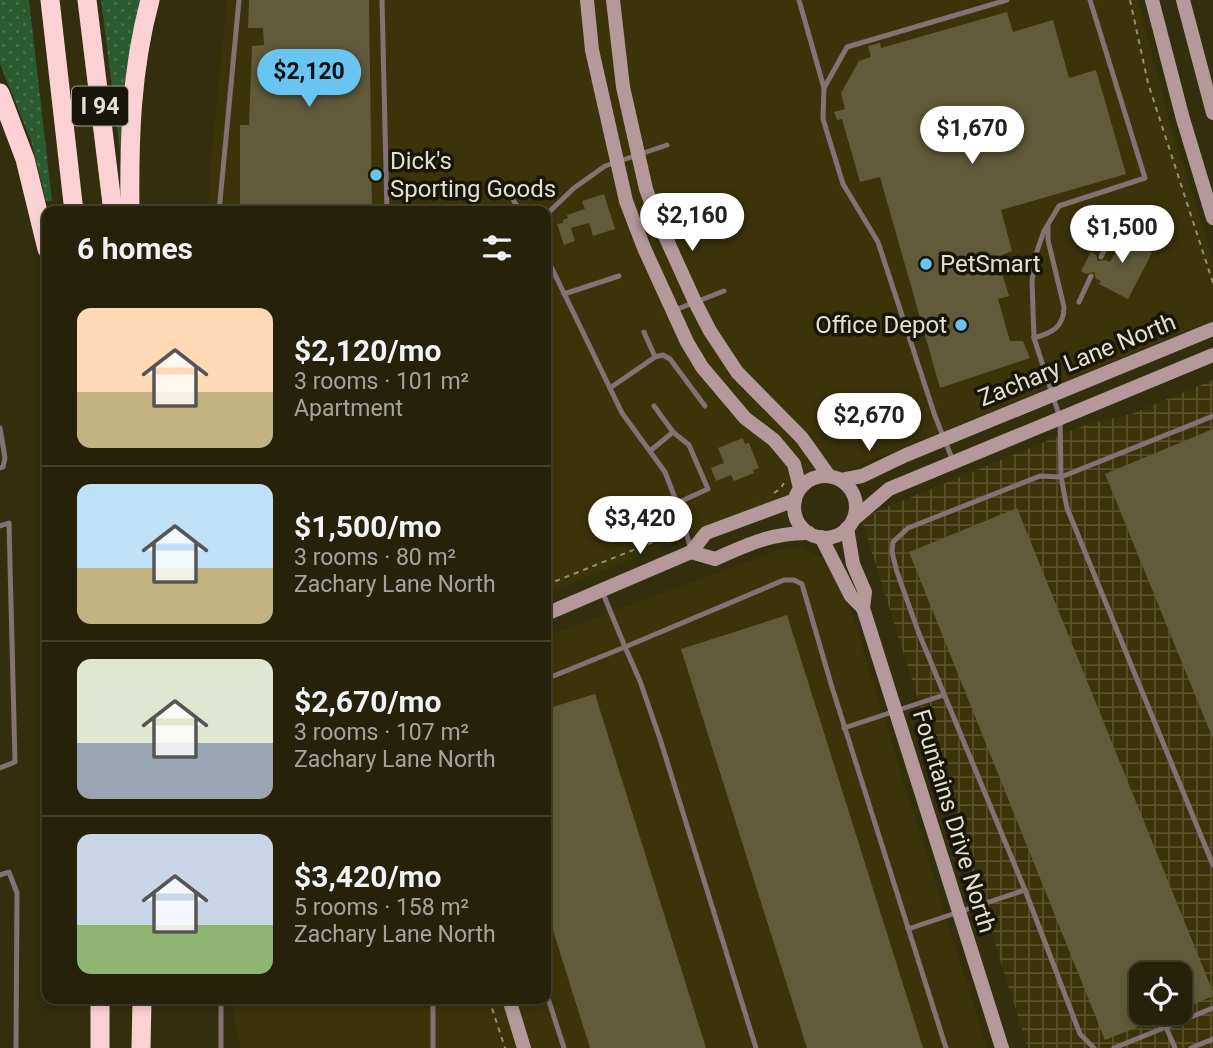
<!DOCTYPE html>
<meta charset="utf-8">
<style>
body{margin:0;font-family:Roboto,sans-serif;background:#322f18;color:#f1f3f6;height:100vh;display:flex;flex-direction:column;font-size:26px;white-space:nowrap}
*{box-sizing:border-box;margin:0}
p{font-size:23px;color:#a4a49c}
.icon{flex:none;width:38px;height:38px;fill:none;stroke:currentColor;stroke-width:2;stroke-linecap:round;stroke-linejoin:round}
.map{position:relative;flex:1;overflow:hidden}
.panel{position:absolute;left:42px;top:206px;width:509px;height:798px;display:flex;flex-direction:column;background:#26220a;border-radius:14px;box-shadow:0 4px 10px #0003,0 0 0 2px #423f2b}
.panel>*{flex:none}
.buttons{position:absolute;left:1129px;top:962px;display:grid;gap:14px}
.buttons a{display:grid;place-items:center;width:63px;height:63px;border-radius:14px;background:#26220a;box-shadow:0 4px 10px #0003,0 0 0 2px #423f2b;font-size:35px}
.price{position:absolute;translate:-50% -60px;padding:0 16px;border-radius:24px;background:#fff;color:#222;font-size:23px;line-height:46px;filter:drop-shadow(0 2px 4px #0008)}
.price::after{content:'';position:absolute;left:50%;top:42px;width:21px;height:16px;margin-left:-10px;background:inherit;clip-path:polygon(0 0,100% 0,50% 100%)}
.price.selected{background:#68c4f0;color:#111}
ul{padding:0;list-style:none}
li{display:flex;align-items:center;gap:21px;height:175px;padding:0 35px}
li+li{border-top:2px solid #423f2b}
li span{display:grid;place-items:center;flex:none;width:196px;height:140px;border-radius:14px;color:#555}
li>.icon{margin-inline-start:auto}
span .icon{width:84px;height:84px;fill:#fffc;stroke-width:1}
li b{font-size:30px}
h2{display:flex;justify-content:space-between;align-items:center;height:84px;padding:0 35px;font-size:30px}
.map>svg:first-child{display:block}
.built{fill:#3b340a}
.industrial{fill:url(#industrial-grid);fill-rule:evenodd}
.grass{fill:url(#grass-dots)}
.building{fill:#615b3b}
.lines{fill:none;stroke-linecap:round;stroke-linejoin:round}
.path{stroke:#949077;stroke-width:2;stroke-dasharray:5 5;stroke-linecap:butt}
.lane{stroke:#837273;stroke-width:5}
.secondary{stroke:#b4989a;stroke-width:14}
.highway{stroke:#fcd1d4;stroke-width:19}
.poi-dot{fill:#68c4f0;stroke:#181608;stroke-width:2.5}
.labels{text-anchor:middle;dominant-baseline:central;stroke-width:7;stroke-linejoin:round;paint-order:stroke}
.shield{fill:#181608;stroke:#a6a493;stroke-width:2}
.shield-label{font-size:23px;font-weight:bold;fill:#e3e1ce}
.poi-label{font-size:24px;fill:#e3e1ce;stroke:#181608;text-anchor:start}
.street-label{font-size:24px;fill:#e3e1ce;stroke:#181608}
</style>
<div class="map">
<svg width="1213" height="1048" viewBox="0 0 1213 1048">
<defs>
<pattern id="industrial-grid" width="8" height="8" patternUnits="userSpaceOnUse" patternTransform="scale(1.75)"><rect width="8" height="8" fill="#3b340a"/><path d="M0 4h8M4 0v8" fill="none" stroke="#57512c"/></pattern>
<pattern id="grass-dots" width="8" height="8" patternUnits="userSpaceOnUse" patternTransform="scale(1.75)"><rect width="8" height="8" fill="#2a5a2d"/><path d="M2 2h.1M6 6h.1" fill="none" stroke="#49714a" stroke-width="1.8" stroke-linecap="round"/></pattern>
</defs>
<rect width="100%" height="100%" fill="#332e0e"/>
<g class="built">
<polygon points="227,0 1138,0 1170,123 1213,258 1213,320 546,594 546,212 209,212 209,177"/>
<polygon points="801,548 828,560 846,596 987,1048 240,1048 231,999 546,999 546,636 782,549"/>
</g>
<path class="industrial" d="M1213,380V1048H1028L861,518L1088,424L1132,414ZM1141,975H1180V1013H1141Z"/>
<g class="grass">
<polygon points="0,0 29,0 52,201 46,201 31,141 0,64"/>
<polygon points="101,0 145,0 121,159"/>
</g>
<g class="building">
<polygon points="249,0 369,0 372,212 240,212 240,125 249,125 252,46 264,45 263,28 248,28"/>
<polygon points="1007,12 1013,32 1053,20 1069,78 1096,70 1126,174 1001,210 1012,251 997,257 1009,296 998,299 1010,341 1023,341 1030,358 940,388 880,177 860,182 842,119 837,120 834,112 845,109 841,93 859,61 871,57 868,46 880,43 881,48"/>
<polygon points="604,194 615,229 593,236 589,223 571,228 575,241 564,245 557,224 563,223 563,220 568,218 567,215 585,209 582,201"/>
<polygon points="1129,230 1154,243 1150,252 1152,253 1128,299 1099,284 1101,281 1096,279 1094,272 1086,274 1081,271 1091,252 1096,255 1098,261 1105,260 1110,262"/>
<polygon points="1213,429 1213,739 1105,474"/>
<polygon points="743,438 745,444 749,443 759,468 753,470 754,473 734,481 731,475 716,481 711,468 724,463 718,448"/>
<polygon points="1017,508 1213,992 1213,996 1180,1010 1180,975 1141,975 1141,1013 1170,1014 1105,1040 909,552"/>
<polygon points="787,615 923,1048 807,1048 681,649"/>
<polygon points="595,694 706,1048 590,1048 546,908 546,709"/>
</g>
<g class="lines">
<g class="path">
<polyline points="1130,0 1148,83 1213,283"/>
<polyline points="774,493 781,488 784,483"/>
<polyline points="546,585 678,532"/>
<polyline points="489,999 505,1048"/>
</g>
<g class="lane">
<polyline points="382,0 387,212"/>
<polyline points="799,0 824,88 823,119 843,184 878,242 935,416 953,461"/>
<polyline points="1090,0 1145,178 1059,206 1044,231 1036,254 1032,281 1034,338 1060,418 1061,477 1067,508 1213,865"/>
<polyline points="824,88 847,47 1007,0"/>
<polyline points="512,198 521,212"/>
<polyline points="219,212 239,0"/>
<polyline points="546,215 574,188 605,166 667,145"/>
<polyline points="546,256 622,413 665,472 677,503 691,549"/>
<path d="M1101,257C1109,240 1116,225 1133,215"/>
<polyline points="564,294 619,276"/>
<polyline points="1079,302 1091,276"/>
<polyline points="675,310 724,291"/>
<polyline points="644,332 655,357"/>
<path d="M1034,338C1052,333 1064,327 1064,307L1048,240V226"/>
<polyline points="610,388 655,357 663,355 670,359 705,406"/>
<polyline points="654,406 673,432 689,445 708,489 677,503"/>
<polyline points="0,428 5,458 3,467 0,468"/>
<polyline points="650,451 673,432"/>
<polyline points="0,526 9,523 15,762 0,768"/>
<polyline points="602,591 625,647 784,580 794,580 802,584 831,684 946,1048"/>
<polyline points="546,679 625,647 640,681 661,742 756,1048"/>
<polyline points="844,728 944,695"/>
<polyline points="0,875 9,872 17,893 16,1048"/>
<polyline points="908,929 1025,890"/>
<polyline points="546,992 564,1048"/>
<polyline points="1166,1027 1175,1048"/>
<polyline points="221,1048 221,999"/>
<polyline points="433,1048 433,1001 442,999"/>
<polyline points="1094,1048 1080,1034 1025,890 918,631 897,572 892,552 893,542 908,528 1040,476 1061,477 1213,416"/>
<polyline points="1114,1048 1213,1008"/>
<polyline points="1191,1048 1213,1039"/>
</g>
<g class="secondary">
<polyline points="587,0 592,50 626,201 644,248 687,342 702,367 745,418 774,440 794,464 800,488"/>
<polyline points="613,0 623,87 646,189 655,214 695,302 710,331 737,372 802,438 829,476"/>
<polyline points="1152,0 1183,119 1213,218"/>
<polyline points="1183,0 1213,113"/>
<circle cx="825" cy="507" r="31"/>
<polyline points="841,480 862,476 906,455 1213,329"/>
<polyline points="853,520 889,489 1213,355"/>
<polyline points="847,528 853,564 865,592 863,608 1002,1048"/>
<polyline points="821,537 851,596 863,608"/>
<path d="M691,552L715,559C746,545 774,532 809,533"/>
<polyline points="546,614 691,552 706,533 795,500"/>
<polyline points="509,999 524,1048"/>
</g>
<g class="highway">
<polyline points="50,0 74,212"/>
<polyline points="87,0 113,212"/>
<polyline points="0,93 25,159 47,249"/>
<path d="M130,212C129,140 131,70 150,0"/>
<polyline points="100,1048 100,999"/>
<polyline points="141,1048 142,999"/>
</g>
</g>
<g class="poi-dot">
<circle cx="376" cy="175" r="7"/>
<circle cx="926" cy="264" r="7"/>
<circle cx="961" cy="325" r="7"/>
</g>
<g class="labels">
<rect class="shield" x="72" y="86.5" width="56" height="39" rx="5"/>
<g class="shield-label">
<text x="100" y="106">I 94</text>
</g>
<g class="poi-label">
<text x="390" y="161">Dick's<tspan x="390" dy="28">Sporting Goods</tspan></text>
<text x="940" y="264">PetSmart</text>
<text x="947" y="325" text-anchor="end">Office Depot</text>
</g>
<g class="street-label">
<text transform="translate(1077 360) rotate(-22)">Zachary Lane North</text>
<text transform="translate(954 821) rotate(73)">Fountains Drive North</text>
</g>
</g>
</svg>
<div class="buttons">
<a><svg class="icon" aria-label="locate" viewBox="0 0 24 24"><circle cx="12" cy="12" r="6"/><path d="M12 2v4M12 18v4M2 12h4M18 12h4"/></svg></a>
</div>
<b class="price selected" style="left:309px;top:109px">$2,120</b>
<b class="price" style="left:972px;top:166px">$1,670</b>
<b class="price" style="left:692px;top:253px">$2,160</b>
<b class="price" style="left:1122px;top:265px">$1,500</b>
<b class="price" style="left:869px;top:453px">$2,670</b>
<b class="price" style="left:640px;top:556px">$3,420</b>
<section class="panel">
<h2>6 homes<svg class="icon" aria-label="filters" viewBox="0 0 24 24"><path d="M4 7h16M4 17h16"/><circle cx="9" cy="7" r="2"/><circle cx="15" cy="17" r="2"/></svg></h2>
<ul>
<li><span style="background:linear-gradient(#ffd9b3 60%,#c2b280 0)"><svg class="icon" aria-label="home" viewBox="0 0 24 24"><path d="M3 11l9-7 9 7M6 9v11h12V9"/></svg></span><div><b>$2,120/mo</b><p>3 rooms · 101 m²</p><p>Apartment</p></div></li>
<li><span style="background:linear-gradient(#bfe0f5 60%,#c2b280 0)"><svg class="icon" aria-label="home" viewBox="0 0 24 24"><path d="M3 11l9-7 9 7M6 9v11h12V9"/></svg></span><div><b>$1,500/mo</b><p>3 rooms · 80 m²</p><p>Zachary Lane North</p></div></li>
<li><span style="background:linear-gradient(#dfe7d0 60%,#9aa5b1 0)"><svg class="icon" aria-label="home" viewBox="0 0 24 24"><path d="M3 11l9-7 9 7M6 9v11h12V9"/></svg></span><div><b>$2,670/mo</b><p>3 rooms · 107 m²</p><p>Zachary Lane North</p></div></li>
<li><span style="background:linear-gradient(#c9d6e8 65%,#8fb573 0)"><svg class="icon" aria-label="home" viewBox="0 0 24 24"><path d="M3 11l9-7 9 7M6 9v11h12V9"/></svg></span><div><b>$3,420/mo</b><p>5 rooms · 158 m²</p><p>Zachary Lane North</p></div></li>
</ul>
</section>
</div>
